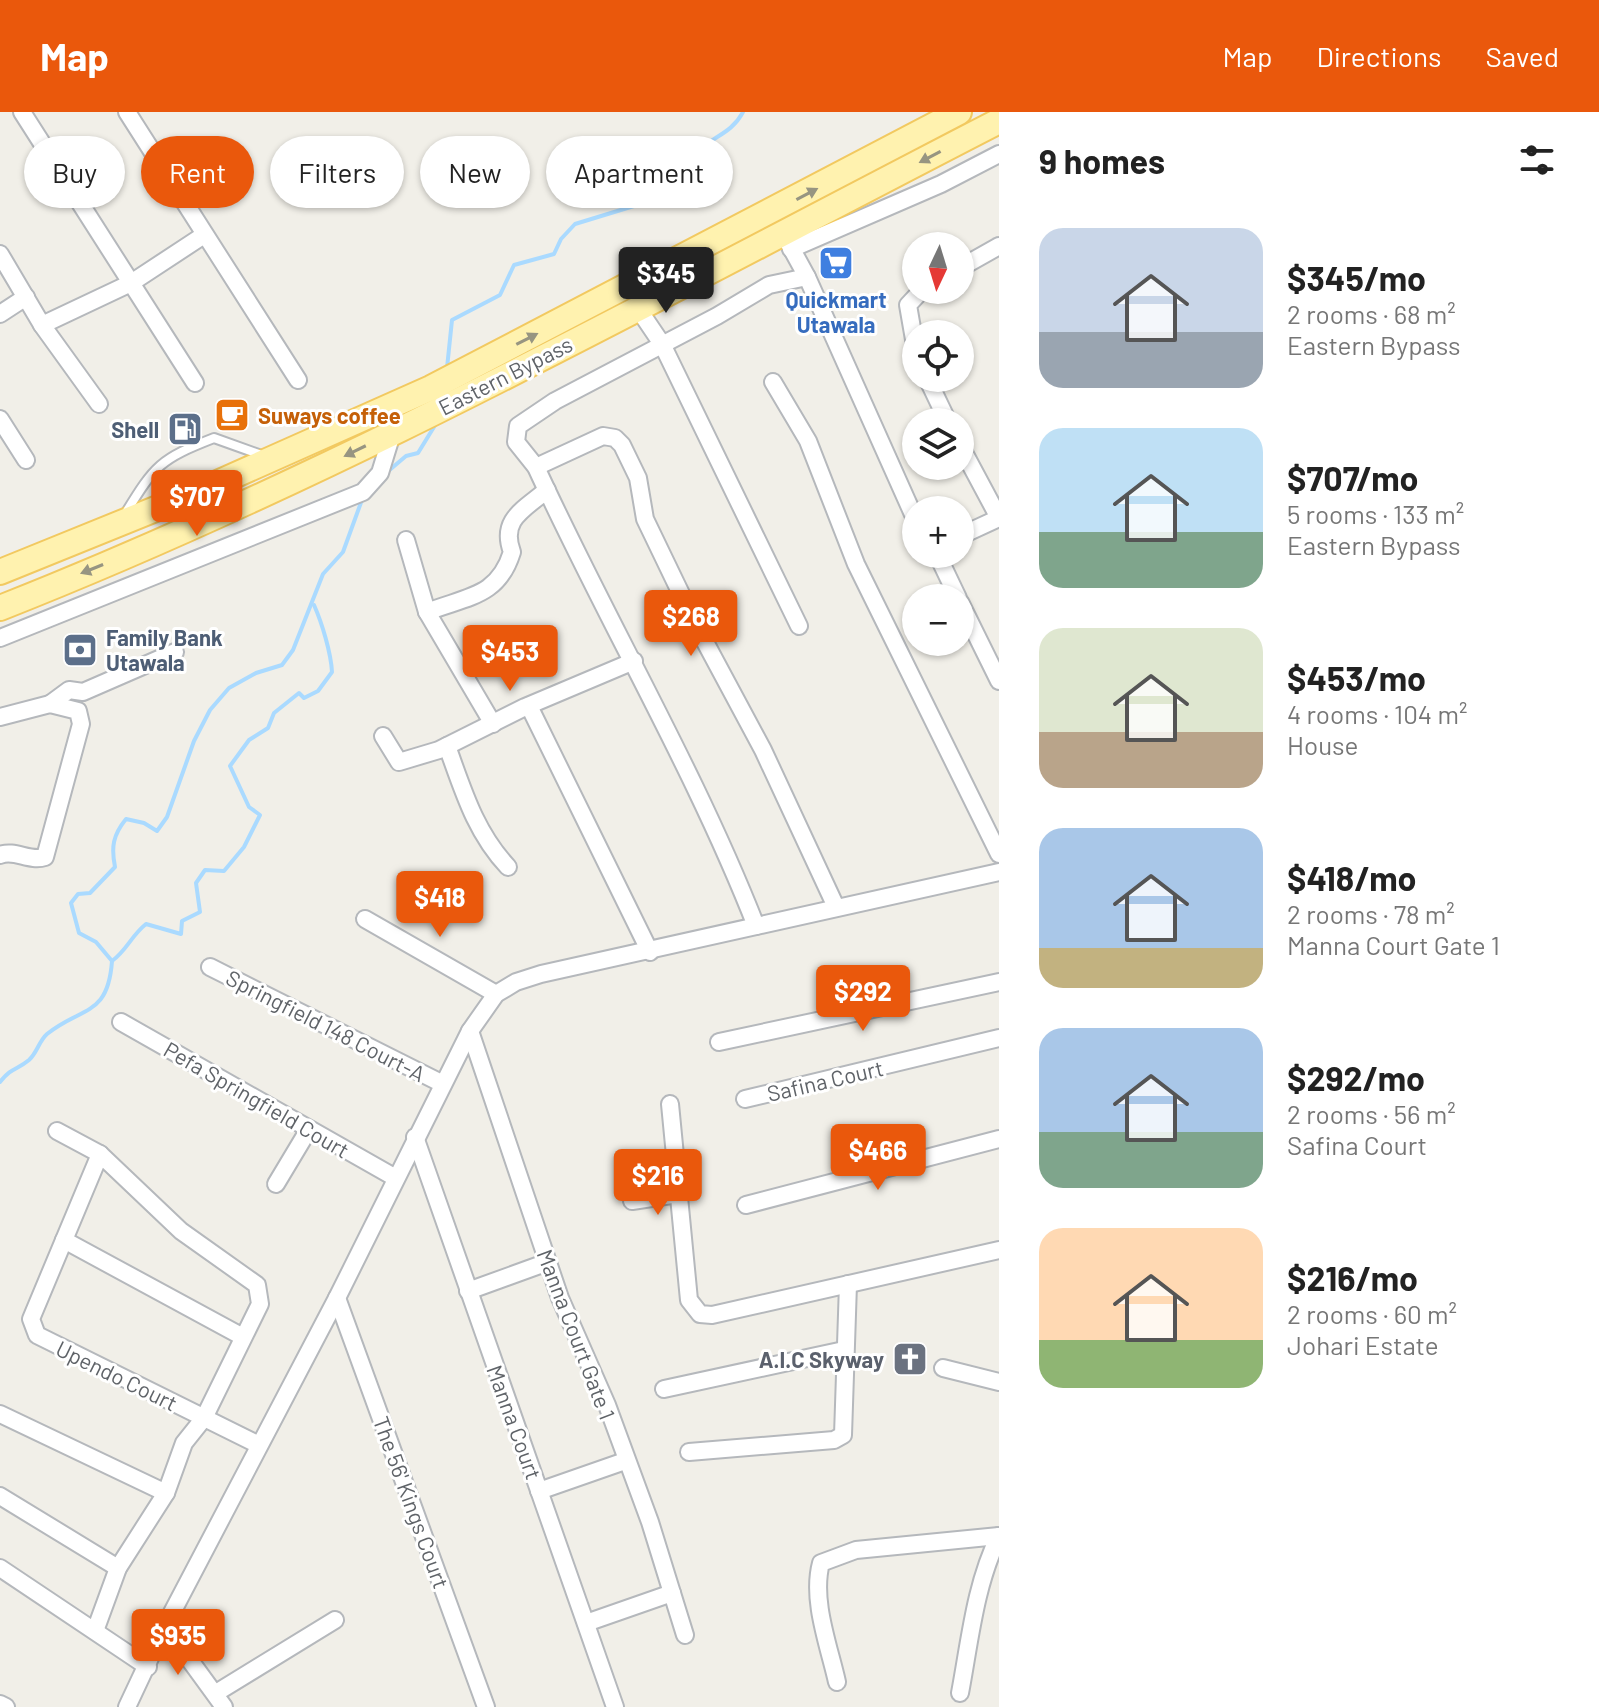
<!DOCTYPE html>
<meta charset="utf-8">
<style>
body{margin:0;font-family:Barlow,sans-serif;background:#f2f2f2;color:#222;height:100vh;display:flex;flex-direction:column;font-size:30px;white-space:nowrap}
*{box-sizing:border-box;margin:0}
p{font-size:26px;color:#767676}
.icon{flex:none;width:44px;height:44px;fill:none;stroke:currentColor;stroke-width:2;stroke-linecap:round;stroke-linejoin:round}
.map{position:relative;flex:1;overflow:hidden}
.panel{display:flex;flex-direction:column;background:#fff;width:600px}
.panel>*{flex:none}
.hud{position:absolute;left:24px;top:24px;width:760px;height:72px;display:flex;gap:16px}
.needle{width:52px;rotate:184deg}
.fabs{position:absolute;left:902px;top:120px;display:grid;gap:16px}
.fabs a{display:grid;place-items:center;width:72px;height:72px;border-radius:50%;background:#fff;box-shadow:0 2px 6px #0004;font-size:40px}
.price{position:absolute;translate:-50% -68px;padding:0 18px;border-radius:8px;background:#ea580c;color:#fff;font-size:26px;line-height:52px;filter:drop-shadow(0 2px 4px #0008)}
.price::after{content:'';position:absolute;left:50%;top:48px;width:24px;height:18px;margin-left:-12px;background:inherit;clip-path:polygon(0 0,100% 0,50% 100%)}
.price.selected{background:#222;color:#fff}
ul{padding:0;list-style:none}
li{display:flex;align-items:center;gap:24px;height:200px;padding:0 40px}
li span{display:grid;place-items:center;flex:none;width:224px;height:160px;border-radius:24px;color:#555}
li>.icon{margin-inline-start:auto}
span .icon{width:96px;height:96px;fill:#fffc;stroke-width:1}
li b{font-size:34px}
h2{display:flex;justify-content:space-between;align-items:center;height:96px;padding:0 40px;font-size:34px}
.tag{padding:0 28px;border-radius:36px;background:#fff;box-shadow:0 2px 6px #0004;font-size:28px;line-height:72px}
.tag.selected{background:#ea580c;color:#fff}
header{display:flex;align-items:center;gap:48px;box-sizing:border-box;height:112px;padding:0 40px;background:#ea580c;color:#fff}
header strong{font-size:38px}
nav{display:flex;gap:44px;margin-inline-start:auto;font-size:28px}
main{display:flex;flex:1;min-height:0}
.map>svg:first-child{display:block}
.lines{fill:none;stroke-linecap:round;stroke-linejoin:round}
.stream{stroke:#aadaff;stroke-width:4}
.lane-casing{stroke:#b5b8bc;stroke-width:12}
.street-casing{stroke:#b5b8bc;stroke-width:20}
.primary-casing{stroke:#f2c960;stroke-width:28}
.lane{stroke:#fff;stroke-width:8}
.street{stroke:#fff;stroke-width:16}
.primary{stroke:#fff2af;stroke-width:24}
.oneway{fill:#979581}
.labels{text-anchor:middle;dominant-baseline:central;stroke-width:6;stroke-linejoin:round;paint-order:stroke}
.shop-label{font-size:22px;font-weight:bold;fill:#366cbe;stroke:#fff}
.street-label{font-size:22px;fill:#5f6368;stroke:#fff}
.food-label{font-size:22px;font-weight:bold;fill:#c56008;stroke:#fff;text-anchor:start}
.service-label{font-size:22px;font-weight:bold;fill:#4e5e75;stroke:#fff;text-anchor:end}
.worship-label{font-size:22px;font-weight:bold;fill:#5b616d;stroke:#fff;text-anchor:end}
</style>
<header>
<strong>Map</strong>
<nav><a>Map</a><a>Directions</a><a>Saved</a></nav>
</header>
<main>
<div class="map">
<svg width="999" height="1595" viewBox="0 0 999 1595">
<rect width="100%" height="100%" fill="#f1efe8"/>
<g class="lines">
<g class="stream">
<path d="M447,256L452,208L500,183L514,153L554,142L561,127L575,112L647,90L661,91L687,77C691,20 725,34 743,0"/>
<polyline points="386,361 406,344 418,341 437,310"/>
<path d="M112,849C127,838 131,824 146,812L181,822L182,809L200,800L196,771L205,758L224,759L244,735L260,703L249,695L230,654L249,628L268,616L274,601L299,581L304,586L318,579L332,560C331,541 322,511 314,493"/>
<path d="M0,970C12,955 17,958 29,948C37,941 39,929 47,922C82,894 108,905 112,849L96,830L79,821L71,791L78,782L90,781L115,755C111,735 113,723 126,707L144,711L157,719L167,705L194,629L210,598L229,576L256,561L282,553L293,538L323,462L343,440L363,385"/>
</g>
<g class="lane-casing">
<path id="lane" d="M125,402C155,353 160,347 214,326L267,345"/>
</g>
<g class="street-casing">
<g id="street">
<polyline points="22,0 195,271"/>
<polyline points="127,0 298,268"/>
<polyline points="783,121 807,165 916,409"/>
<polyline points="791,137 941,72 999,42"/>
<polyline points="0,142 42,213 99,292"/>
<polyline points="960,156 999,134"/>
<polyline points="637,195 662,232 799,514"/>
<polyline points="0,202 26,185"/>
<polyline points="42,213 131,171 204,123"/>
<polyline points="916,239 908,193 922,178"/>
<polyline points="927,266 948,310"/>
<polyline points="773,270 808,329 856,452 999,742"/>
<polyline points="0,307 26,348"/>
<polyline points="960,333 999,406"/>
<polyline points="536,355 603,324 615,326 622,333 638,366 645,407 696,513 763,638 836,795"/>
<polyline points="960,424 999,406"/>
<polyline points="406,428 427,500 493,612"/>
<polyline points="937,442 958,486"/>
<polyline points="960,490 999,569"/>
<path d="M427,500C468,484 498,485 512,440C500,408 523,398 547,378"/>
<polyline points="0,526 363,380 380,361 392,322"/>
<polyline points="50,592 69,578 83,580 175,540"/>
<polyline points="529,594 650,840"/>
<path d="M0,605L50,592L78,599L81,612L45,745C29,750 15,737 0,743"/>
<polyline points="383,624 399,650 439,638 525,595 634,549"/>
<path d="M447,634C463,678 475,720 508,755"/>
<polyline points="365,807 496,882"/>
<path d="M756,814C694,656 607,510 536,355L516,330L518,314L555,289L717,204L769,173L807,165"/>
<polyline points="210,855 443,972"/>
<polyline points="121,910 394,1065"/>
<polyline points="470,919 560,1186 607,1293 650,1410 685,1523"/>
<polyline points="719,930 999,870"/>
<polyline points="745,987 999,926"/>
<polyline points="670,992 689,1188 700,1202 712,1203 999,1138"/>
<polyline points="57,1019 100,1042 181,1119 257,1173 260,1192 204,1306 184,1331 166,1381 118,1456 95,1519"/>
<polyline points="415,1025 615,1595"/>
<polyline points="100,1042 31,1207 37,1223 259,1333"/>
<polyline points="276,1072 309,1017"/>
<polyline points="632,1089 678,1082"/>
<polyline points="746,1093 999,1027"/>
<polyline points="64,1128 243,1225"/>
<polyline points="468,1179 548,1150"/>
<polyline points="337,1186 486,1595"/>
<polyline points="943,1256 999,1270"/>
<polyline points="664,1277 844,1238"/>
<polyline points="0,1302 166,1381"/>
<polyline points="689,1340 834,1328 843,1323 848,1172"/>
<polyline points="539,1379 625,1349"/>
<polyline points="0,1384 118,1456"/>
<polyline points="0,1456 148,1555"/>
<polyline points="586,1511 672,1481"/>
<polyline points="165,1514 224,1595"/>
<path d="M837,1570C829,1534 811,1488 821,1451L856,1438L999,1424"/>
<polyline points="216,1581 335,1508"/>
<path d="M960,1581C970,1528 975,1473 999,1424"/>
<polyline points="0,1592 6,1595"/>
<polyline points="127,1595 165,1514 337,1186 470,919 496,882 516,870 541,862 999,760"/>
</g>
</g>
<g class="primary-casing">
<g id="primary">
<polyline points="0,460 195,381 431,276 959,0"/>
<path d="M0,496C345,360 670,178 999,9"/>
</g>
</g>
<use href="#lane" class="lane"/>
<use href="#street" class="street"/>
<use href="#primary" class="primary"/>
</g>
<defs><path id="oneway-solid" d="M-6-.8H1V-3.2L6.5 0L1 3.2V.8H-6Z" transform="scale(2)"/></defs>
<g class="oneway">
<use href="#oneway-solid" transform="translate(930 45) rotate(152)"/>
<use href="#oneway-solid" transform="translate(807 82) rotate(-28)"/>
<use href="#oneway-solid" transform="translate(527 227) rotate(-27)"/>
<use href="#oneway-solid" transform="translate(355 339) rotate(154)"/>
<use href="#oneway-solid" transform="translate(92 457) rotate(158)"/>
</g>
<defs>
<g id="supermarket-square" transform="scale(1.8)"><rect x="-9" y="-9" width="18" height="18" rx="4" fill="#3f7fe0" stroke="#fff"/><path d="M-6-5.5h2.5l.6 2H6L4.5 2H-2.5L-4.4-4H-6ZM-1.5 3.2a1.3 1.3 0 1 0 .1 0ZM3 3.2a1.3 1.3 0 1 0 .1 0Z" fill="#fff"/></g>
<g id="cafe-square" transform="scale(1.8)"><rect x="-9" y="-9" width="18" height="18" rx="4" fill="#e8710a" stroke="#fff"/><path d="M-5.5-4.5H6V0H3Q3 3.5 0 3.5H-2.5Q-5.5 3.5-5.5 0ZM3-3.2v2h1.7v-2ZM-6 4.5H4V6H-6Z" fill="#fff"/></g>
<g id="fuel-square" transform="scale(1.8)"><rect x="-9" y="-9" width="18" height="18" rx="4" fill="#5c6f8a" stroke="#fff"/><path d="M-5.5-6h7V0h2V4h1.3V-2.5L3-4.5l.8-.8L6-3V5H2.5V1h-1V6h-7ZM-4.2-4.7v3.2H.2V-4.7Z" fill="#fff"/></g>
<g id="bank-square" transform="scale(1.8)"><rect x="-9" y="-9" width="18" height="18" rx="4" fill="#5c6f8a" stroke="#fff"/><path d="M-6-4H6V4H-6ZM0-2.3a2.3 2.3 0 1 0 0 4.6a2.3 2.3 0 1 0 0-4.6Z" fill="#fff"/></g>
<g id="church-square" transform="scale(1.8)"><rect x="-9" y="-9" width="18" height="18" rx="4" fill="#6b7280" stroke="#fff"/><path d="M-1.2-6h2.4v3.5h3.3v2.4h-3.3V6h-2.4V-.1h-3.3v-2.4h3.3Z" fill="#fff"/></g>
</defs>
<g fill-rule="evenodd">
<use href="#supermarket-square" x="836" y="151"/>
<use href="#cafe-square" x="232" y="303"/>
<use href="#fuel-square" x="185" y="317"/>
<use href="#bank-square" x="80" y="538"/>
<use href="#church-square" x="910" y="1247"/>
</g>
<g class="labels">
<g class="shop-label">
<text x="836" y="187">Quickmart<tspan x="836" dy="25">Utawala</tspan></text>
</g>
<g class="street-label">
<text transform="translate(505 263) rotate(-27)">Eastern Bypass</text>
<text transform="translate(326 913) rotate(27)">Springfield 148 Court-A</text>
<text transform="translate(825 968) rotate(-13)">Safina Court</text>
<text transform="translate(257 987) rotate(30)">Pefa Springfield Court</text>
<text transform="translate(577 1222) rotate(69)">Manna Court Gate 1</text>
<text transform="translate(117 1263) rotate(26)">Upendo Court</text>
<text transform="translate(515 1310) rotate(70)">Manna Court</text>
<text transform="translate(412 1390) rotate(70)">The 56' Kings Court</text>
</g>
<g class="food-label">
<text x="258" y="303">Suways coffee</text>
</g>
<g class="service-label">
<text x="159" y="317">Shell</text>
<text x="106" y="525" text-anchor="start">Family Bank<tspan x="106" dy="25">Utawala</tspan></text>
</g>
<g class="worship-label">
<text x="884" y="1247">A.I.C Skyway</text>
</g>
</g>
</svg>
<div class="fabs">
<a><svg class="needle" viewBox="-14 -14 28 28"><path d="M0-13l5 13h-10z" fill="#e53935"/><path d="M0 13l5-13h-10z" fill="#767676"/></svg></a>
<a><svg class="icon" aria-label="locate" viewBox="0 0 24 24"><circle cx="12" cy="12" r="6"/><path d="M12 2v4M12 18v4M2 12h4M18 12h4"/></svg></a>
<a><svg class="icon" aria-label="layers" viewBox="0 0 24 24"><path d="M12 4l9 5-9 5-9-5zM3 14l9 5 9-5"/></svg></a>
<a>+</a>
<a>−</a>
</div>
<b class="price selected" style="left:666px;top:203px">$345</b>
<b class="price" style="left:197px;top:426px">$707</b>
<b class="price" style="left:691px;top:546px">$268</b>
<b class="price" style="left:510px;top:581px">$453</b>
<b class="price" style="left:440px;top:827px">$418</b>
<b class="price" style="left:863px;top:921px">$292</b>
<b class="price" style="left:878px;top:1080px">$466</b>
<b class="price" style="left:658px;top:1105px">$216</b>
<b class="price" style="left:178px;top:1565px">$935</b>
<div class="hud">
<a class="tag">Buy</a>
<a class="tag selected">Rent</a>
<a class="tag">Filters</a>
<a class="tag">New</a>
<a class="tag">Apartment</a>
</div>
</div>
<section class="panel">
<h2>9 homes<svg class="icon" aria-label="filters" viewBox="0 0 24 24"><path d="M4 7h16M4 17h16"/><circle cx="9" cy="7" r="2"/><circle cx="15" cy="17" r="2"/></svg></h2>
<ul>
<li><span style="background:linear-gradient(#c9d6e8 65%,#9aa5b1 0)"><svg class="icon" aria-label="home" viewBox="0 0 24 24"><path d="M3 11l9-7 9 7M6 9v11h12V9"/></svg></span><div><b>$345/mo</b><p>2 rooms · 68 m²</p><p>Eastern Bypass</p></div></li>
<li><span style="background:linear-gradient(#bfe0f5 65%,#7fa58c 0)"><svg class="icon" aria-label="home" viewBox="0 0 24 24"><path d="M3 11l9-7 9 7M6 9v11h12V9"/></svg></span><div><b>$707/mo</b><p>5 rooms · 133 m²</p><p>Eastern Bypass</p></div></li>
<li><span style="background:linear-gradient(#dfe7d0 65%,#b9a48a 0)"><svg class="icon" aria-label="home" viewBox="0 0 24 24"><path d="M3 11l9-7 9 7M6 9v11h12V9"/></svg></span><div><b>$453/mo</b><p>4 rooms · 104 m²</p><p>House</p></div></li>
<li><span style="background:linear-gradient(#a9c7e8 75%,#c2b280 0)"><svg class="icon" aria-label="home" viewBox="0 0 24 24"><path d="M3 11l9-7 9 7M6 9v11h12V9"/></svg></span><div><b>$418/mo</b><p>2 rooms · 78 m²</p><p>Manna Court Gate 1</p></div></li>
<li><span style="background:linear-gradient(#a9c7e8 65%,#7fa58c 0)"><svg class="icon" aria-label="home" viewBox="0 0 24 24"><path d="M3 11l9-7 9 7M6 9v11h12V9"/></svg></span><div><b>$292/mo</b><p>2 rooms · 56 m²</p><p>Safina Court</p></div></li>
<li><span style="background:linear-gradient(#ffd9b3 70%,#8fb573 0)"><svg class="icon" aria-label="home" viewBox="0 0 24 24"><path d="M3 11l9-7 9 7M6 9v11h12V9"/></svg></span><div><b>$216/mo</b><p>2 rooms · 60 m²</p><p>Johari Estate</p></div></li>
</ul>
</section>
</main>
